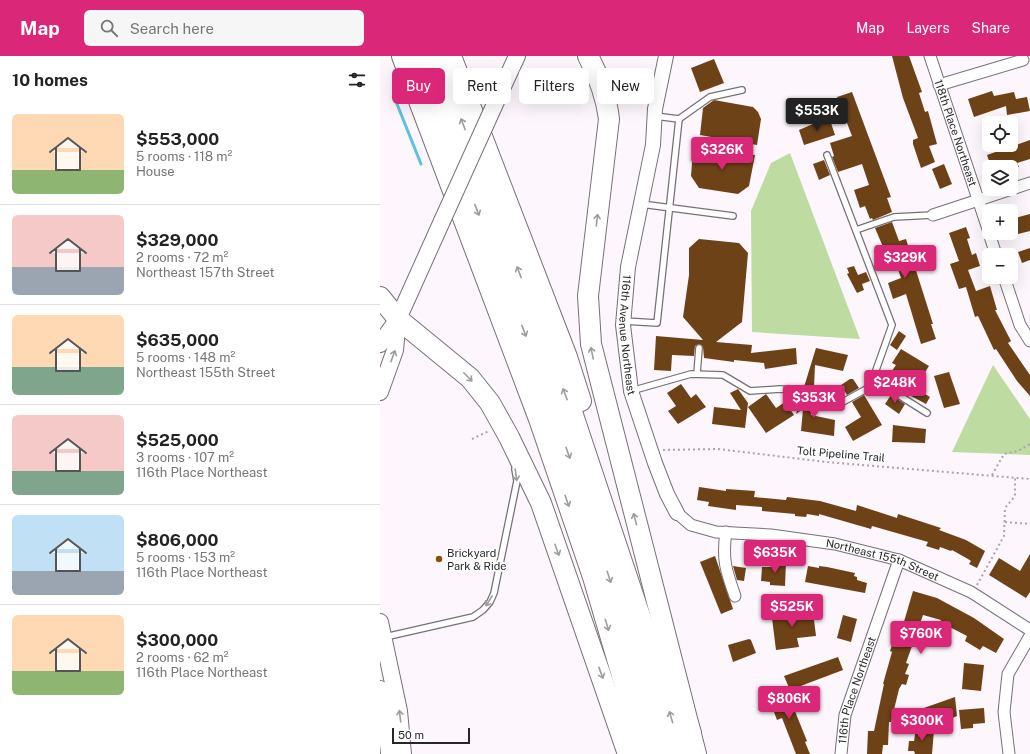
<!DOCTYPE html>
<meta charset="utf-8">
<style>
body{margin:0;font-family:"Public Sans",sans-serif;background:#f6f6f6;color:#222;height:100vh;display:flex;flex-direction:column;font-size:15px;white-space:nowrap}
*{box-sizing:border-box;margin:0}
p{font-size:13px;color:#767676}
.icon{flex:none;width:22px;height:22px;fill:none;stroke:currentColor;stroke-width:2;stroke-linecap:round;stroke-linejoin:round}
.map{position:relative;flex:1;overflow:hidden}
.details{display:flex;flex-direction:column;background:#fff;width:380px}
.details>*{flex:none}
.banner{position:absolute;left:12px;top:12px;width:380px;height:36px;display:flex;gap:8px}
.controls{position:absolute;left:602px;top:60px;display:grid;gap:8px}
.controls a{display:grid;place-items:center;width:36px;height:36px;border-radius:6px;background:#fff;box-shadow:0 4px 16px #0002;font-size:20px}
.scale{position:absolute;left:12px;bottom:10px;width:78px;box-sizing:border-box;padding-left:4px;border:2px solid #282628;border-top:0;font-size:11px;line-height:14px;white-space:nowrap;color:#282628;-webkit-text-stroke:3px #fff;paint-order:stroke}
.price{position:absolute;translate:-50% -34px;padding:0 9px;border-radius:4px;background:#db2777;color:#fff;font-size:13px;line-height:26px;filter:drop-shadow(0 1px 2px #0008)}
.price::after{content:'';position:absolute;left:50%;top:24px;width:12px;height:9px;margin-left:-6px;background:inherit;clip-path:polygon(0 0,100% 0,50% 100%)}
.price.on{background:#222;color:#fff}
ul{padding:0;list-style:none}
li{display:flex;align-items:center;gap:12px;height:100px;padding:0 12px}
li+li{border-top:1px solid #e0e0e0}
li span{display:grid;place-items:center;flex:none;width:112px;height:80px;border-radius:6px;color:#555}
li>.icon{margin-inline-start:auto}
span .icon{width:48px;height:48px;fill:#fffc;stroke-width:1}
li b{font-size:17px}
h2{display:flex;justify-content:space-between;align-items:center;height:48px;padding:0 12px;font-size:17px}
.pill{padding:0 14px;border-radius:6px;background:#fff;box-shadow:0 4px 16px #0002;font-size:14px;line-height:36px}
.pill.on{background:#db2777;color:#fff}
header{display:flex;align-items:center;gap:24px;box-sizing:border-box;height:56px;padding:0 20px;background:#db2777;color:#fff}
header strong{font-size:19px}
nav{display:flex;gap:22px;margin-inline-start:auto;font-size:14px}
.search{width:280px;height:36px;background:#f6f6f6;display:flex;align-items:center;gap:10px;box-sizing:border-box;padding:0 14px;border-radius:6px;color:#767676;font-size:15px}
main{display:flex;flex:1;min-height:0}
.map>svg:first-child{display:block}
.green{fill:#bedba1}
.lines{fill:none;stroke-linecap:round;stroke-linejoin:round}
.stream{stroke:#5cc3de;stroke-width:3}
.building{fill:#6d4217}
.service-casing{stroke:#777177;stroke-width:8}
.minor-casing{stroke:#777177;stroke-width:13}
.tertiary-casing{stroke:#777177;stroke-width:16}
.secondary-casing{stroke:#777177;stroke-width:18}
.motorway-casing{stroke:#777177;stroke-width:22}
.path{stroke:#aaa5aa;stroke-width:2;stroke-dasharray:2 3;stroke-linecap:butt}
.service{stroke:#fff;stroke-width:5.5}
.minor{stroke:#fff;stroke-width:11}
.tertiary{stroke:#fff;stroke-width:14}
.secondary{stroke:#fff;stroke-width:16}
.motorway{stroke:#fff;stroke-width:20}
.secondary-bridge-casing{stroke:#777177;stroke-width:18;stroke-linecap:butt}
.secondary-bridge{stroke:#fff;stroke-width:16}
.oneway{stroke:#9e9d9e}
.poi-dot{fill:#8a5009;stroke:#fff;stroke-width:1.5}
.labels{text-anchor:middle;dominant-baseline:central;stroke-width:4;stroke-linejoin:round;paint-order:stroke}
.street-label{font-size:11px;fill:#282628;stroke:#fff}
.poi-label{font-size:11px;fill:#282628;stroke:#fff;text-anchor:start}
</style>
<header>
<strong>Map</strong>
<div class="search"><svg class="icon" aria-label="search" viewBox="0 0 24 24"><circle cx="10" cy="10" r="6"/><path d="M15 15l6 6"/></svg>Search here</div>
<nav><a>Map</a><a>Layers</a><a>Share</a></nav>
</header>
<main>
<section class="details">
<h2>10 homes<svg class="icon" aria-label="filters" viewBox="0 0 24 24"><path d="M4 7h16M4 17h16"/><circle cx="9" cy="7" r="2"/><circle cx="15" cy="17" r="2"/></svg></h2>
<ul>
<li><span style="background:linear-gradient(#ffd9b3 70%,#8fb573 0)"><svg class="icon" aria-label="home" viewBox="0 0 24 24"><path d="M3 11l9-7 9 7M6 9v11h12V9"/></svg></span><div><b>$553,000</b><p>5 rooms · 118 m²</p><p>House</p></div></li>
<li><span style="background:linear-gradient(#f6c9c9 65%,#9aa5b1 0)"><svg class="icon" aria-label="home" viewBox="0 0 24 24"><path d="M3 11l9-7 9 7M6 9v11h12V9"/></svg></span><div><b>$329,000</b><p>2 rooms · 72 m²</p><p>Northeast 157th Street</p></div></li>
<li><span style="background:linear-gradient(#ffd9b3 65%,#7fa58c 0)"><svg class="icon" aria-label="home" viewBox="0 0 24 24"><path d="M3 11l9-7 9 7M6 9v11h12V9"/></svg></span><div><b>$635,000</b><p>5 rooms · 148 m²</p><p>Northeast 155th Street</p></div></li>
<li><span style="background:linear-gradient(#f6c9c9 70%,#7fa58c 0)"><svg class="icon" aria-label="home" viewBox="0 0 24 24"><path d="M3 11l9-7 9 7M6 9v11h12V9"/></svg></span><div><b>$525,000</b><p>3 rooms · 107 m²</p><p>116th Place Northeast</p></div></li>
<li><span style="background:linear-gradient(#bfe0f5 70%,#9aa5b1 0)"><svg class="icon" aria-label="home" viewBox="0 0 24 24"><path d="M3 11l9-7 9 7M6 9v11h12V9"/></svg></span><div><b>$806,000</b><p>5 rooms · 153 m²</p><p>116th Place Northeast</p></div></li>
<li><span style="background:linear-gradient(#ffd9b3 70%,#8fb573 0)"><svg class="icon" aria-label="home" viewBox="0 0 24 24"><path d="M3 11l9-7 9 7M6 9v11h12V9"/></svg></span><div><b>$300,000</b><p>2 rooms · 62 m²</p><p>116th Place Northeast</p></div></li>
</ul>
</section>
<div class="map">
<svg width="650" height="698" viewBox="0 0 650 698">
<rect width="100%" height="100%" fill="#fdf6fd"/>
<g class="green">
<polygon points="410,97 480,283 372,276 371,155 391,107"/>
<polygon points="613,309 650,363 650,399 572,396"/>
</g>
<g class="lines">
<polyline class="stream" points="15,43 41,108"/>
</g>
<g class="building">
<polygon points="512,0 529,0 542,36 539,37 545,56 548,55 557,88 549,90 555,106 541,112 533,88 533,84 538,82 523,42"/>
<polygon points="334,3 344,27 320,36 311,12"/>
<polygon points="612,35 614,40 634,36 636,43 647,41 650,55 627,59 626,50 594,61 588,43"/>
<polygon points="472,36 511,141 507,142 512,156 493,164 492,162 490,163 485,150 480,152 474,134 489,129 482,108 458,116 452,101 454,100 450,87 472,80 457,41"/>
<polygon points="334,44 373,51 378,56 381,63 377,89 320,79 323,52"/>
<polygon points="449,61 455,79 424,89 419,74"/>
<polygon points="650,84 650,103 637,107 639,111 611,111 607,99"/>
<polygon points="317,94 375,99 369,130 358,138 319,132 311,120 312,107 314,101 316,101"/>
<polygon points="444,104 450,119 439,124 433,108"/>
<polygon points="564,108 572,128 560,133 552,113"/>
<polygon points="650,158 650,175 634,179 631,163"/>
<polygon points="512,166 519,185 526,183 553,268 551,268 556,283 541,288 526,238 513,243 508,227 521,222 515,204 499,209 494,194 503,191 495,172"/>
<polygon points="586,171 590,182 587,183 592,199 596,197 600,210 588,214 596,235 610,230 617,254 615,254 631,285 628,287 650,319 650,340 637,325 616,293 614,294 598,260 595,261 586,231 579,233 570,208 579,205 569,177"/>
<polygon points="319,183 359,187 368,197 362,266 336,286 372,289 371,297 416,292 417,308 385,313 384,307 354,304 354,306 324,302 323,291 319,288 315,290 314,300 292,299 291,315 274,314 276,280 323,284 303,261 309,219 309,192"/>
<polygon points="650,192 650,204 642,207 638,196"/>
<polygon points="474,210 478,219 486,216 490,225 482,228 484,234 477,237 467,218 469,217 467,212"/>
<polygon points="519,275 526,280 517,294 510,289"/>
<polygon points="436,292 468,299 463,315 435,309 434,331 424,331"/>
<polygon points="521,293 549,310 535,332 550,341 546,348 516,332 518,330 507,322 516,309 512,307"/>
<polygon points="569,316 580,348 564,352 554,320"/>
<polygon points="470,323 473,323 479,332 467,339 461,329"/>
<polygon points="301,328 311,342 316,338 326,351 298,368 288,355 296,350 287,337"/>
<polygon points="358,333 368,347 365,372 332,368 334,351 361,354 350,337"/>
<polygon points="386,338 396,352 405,346 414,359 386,377 368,351"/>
<polygon points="422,339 433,340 431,359 455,364 454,380 421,375 423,353 416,358"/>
<polygon points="484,339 502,369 473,385 465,371 481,361 472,346"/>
<polygon points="511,339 525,348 519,358 505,348"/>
<polygon points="513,369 546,373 545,387 512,386"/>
<polygon points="319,431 346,435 346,433 375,435 374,441 406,444 407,441 440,445 476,455 477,449 517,462 518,458 561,472 559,474 586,484 605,495 597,512 589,508 591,505 588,503 572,494 571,495 560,491 559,494 546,490 548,486 492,470 491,473 439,458 439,460 427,458 426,461 415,460 415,458 382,455 382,451 356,449 356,454 328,450 329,446 317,444"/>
<polygon points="650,498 650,536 646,542 609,519 619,502 640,515"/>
<polygon points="335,500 353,553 341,558 320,506"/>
<polygon points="394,505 406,506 405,530 390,529 390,526 381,525 382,511 394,511"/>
<polygon points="353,510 366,512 364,525 357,524"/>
<polygon points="428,510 439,512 439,510 447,511 475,517 474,520 477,521 477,524 487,527 485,537 425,526"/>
<polygon points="533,535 557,542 594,562 624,583 616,597 603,590 600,594 585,585 587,580 560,566 561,564 543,559 526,607 529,608 525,618 529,619 526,629 522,628 519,633 511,666 509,666 508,689 503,689 502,698 487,698 488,675 494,675 504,628 503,628 512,596 510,595 519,568 523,569"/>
<polygon points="414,554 415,558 433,556 436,580 417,582 419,591 396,594 392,562 396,562 396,556"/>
<polygon points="463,559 477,563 471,586 457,582"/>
<polygon points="369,583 371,584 376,597 353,606 348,589"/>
<polygon points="458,601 463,614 410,634 404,620"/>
<polygon points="584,607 604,609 601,635 582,633"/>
<polygon points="406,633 427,685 425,686 430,698 416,698 402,662 397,664 388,640"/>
<polygon points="575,641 577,660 548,672 541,653"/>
<polygon points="604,652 605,667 593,668 593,672 581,673 579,654"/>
<polygon points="536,672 554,674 552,698 535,698 534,695 528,695 529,685 534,685"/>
</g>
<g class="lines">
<g class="service-casing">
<g id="service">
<polyline points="275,60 299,63 330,41 362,34"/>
<polyline points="261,148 353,160"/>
<polyline points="476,174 514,161 553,159"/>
<polyline points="244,265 277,267 299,63"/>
<polyline points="317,318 319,292"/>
<polyline points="493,323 547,357"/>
<polyline points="251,335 311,318 343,319 370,335 400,333 438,336 461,347 490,331 512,269 447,99"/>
<polyline points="5,581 93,561 103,554 110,546 114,537 137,425 135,413"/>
</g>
</g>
<g class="minor-casing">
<g id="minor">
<path id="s1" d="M550,0L609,176"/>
<polyline points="559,29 643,4"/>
<polyline points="553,159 650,127"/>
<polyline points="609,177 616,199"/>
<polyline points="624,221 640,269 650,285"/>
<path id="s2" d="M297,457L311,469L336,476L391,479L455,488L519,504L591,536L650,574"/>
<path d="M346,476C342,503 346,515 355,540"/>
<path id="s3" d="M461,698L465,659L519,504"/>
<polyline points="629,698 624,656 628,618 650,580"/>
</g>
</g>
<g class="tertiary-casing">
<g id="tertiary">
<path id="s4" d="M286,0L275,53L273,89L248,211L243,269L251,335L275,407L287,438L297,457"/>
</g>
</g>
<g class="secondary-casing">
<g id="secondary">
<polyline points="119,39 137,0"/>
<polyline points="0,288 18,263 62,165"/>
<polyline points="0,336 15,294 18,263"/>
<polyline points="0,566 19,655 23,698"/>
<polyline points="0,633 5,658 9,698"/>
</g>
</g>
<g class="motorway-casing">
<g id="motorway">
<polyline points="22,0 159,363 213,521 265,698"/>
<polyline points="37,0 148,287 202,437 284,698"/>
<polyline points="56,0 189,347 269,587 302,698"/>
<polyline points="71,0 187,301 201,345"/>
<path d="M208,0C219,21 226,39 229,63L208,240L211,288L316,698"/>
<polyline points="0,241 18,263 90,322 110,347 129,381 161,447 248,698"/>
<polyline points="296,632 311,677"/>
</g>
</g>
<g class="path">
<polyline points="92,383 109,375"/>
<polyline points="283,394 338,393 446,406 650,423"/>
<polyline points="612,419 624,398 638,395 650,388"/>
<polyline points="625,466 650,468"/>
<polyline points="597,529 624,480 625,452 635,440 635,421"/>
</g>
<use href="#service" class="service"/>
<use href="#minor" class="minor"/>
<use href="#tertiary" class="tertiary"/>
<use href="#secondary" class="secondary"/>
<use href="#motorway" class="motorway"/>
<g class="secondary-bridge-casing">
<polyline id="secondary-bridge" points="62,165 119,39"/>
</g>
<use href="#secondary-bridge" class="secondary-bridge"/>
</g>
<defs><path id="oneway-shaft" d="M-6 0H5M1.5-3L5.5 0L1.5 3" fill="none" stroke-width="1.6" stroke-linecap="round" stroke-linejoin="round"/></defs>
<g class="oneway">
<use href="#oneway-shaft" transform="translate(83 68) rotate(-111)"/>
<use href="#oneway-shaft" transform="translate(97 154) rotate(69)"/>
<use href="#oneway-shaft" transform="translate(217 164) rotate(-83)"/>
<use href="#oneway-shaft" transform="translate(139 216) rotate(-111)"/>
<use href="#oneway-shaft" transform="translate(144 275) rotate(69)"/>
<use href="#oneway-shaft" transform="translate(212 297) rotate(-102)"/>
<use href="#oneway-shaft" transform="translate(13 300) rotate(-70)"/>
<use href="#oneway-shaft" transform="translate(88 321) rotate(45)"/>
<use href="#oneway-shaft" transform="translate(185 338) rotate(-111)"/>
<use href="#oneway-shaft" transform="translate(188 397) rotate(70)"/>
<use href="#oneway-shaft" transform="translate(136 419) rotate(82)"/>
<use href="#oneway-shaft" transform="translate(187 445) rotate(71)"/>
<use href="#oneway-shaft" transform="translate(255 463) rotate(-105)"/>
<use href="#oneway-shaft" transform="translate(177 494) rotate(70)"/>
<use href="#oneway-shaft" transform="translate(229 521) rotate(72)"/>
<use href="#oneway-shaft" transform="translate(109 545) rotate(122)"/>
<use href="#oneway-shaft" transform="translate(227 569) rotate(73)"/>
<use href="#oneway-shaft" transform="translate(221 617) rotate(70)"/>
<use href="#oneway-shaft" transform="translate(20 660) rotate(-97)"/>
<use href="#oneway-shaft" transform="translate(291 661) rotate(-106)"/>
</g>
<circle class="poi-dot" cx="59" cy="503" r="4"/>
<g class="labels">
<g class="street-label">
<text stroke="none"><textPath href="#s1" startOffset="81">118th Place Northeast</textPath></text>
<text stroke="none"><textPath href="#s4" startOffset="283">116th Avenue Northeast</textPath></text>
<text transform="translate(461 398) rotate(5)">Tolt Pipeline Trail</text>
<text stroke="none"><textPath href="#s2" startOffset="214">Northeast 155th Street</textPath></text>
<text stroke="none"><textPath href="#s3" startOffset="66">116th Place Northeast</textPath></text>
</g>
<g class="poi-label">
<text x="67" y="497">Brickyard<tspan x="67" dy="13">Park &amp; Ride</tspan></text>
</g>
</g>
</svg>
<div class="controls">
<a><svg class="icon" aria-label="locate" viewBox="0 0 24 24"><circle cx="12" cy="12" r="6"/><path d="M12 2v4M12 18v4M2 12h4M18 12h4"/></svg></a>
<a><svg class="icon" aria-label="layers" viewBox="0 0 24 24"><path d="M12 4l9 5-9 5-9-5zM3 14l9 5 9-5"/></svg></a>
<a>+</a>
<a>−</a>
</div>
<div class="scale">50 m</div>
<b class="price on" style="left:437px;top:76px">$553K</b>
<b class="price" style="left:342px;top:115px">$326K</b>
<b class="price" style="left:525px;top:223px">$329K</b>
<b class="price" style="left:515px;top:348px">$248K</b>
<b class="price" style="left:434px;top:363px">$353K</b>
<b class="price" style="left:395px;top:518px">$635K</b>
<b class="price" style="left:412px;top:572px">$525K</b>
<b class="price" style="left:541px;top:599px">$760K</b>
<b class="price" style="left:409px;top:664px">$806K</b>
<b class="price" style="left:542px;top:686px">$300K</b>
<div class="banner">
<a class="pill on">Buy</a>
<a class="pill">Rent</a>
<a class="pill">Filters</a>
<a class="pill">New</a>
</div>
</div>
</main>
